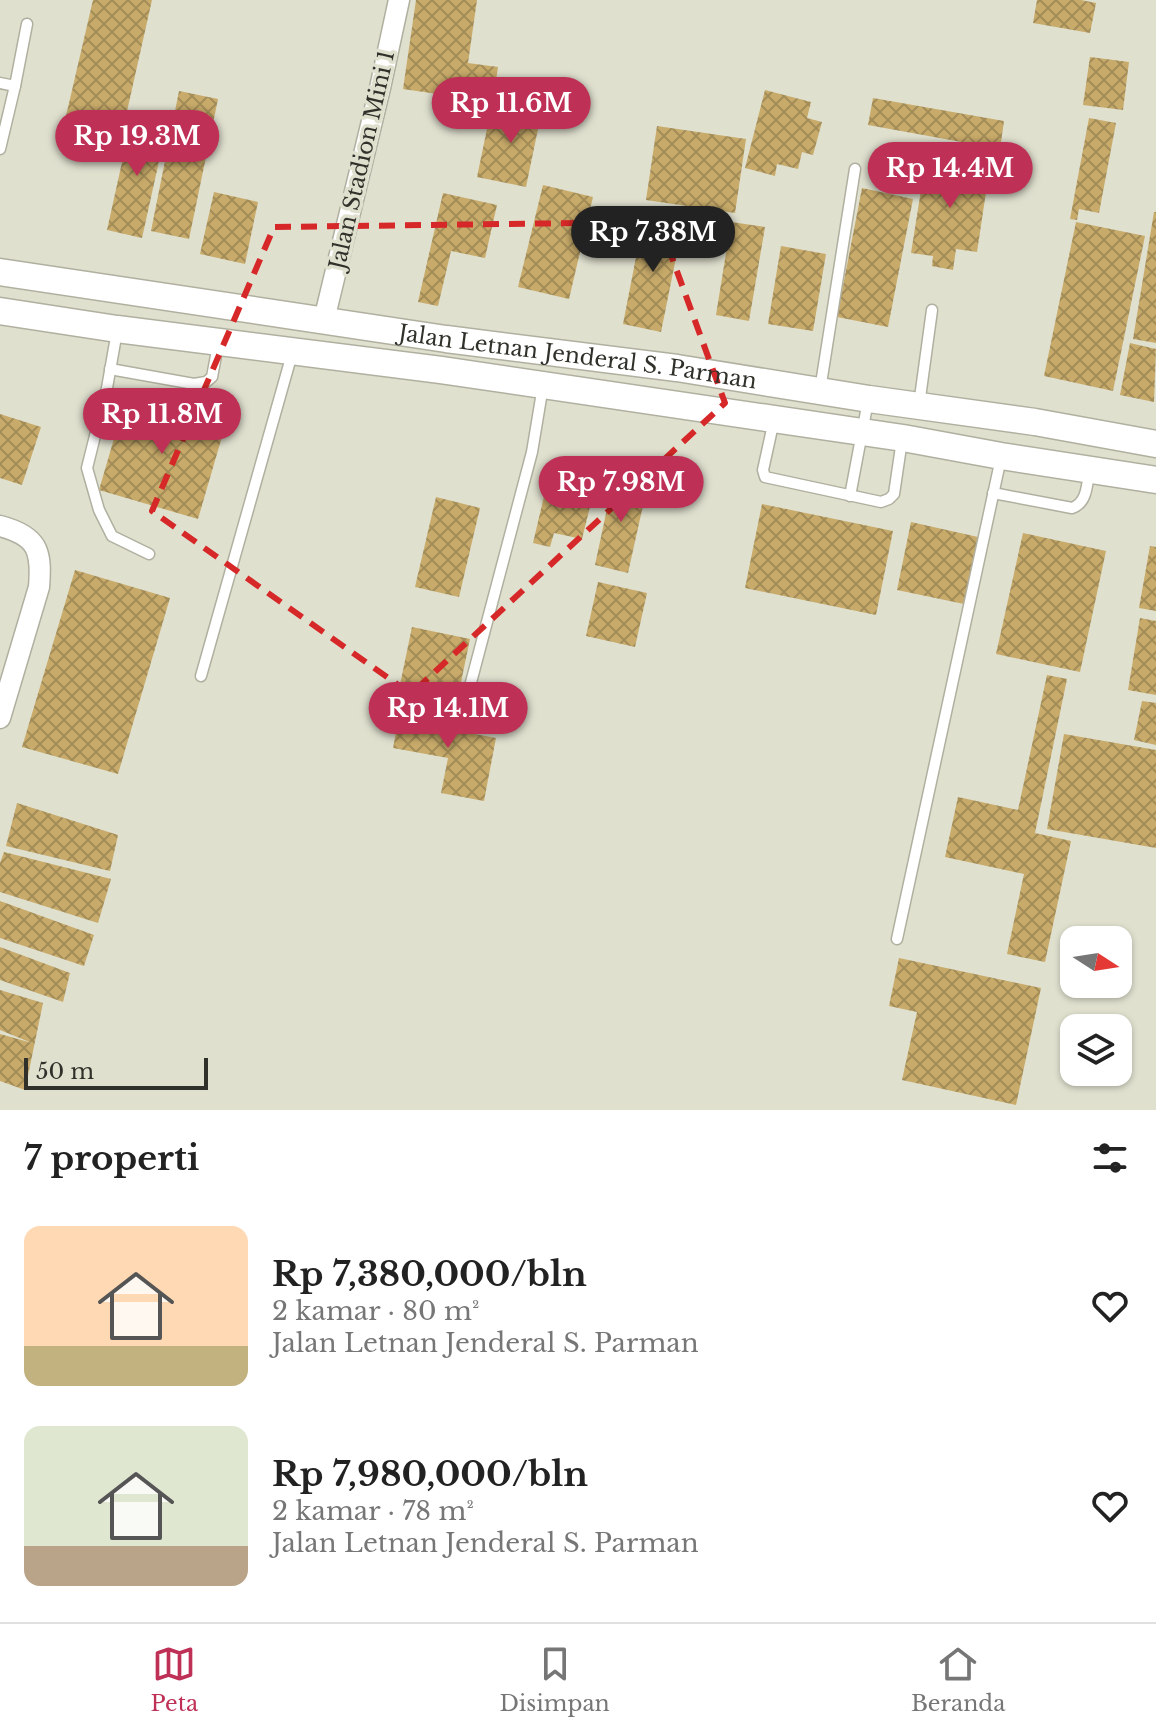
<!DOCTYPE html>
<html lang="id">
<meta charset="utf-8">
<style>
body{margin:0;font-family:"Libre Baskerville",serif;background:#f2f2f2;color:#222;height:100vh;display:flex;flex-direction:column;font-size:30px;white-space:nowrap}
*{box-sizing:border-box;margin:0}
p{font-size:26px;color:#767676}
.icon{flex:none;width:44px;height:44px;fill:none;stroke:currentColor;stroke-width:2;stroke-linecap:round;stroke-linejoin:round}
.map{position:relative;height:1110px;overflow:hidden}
.side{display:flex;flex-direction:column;background:#fff;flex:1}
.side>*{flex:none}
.needle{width:52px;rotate:102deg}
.fabs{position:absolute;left:1060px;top:926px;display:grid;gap:16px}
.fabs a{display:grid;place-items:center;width:72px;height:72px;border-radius:16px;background:#fff;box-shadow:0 2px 6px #0004;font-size:40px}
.scale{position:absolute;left:24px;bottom:20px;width:184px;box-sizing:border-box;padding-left:8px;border:4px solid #31312b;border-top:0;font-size:22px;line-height:28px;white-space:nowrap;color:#31312b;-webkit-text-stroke:6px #e0e0cf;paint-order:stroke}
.price{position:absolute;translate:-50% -68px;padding:0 18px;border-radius:28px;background:#bf3057;color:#fff;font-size:26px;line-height:52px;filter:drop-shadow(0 2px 4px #0008)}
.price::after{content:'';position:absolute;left:50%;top:48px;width:24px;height:18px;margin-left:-12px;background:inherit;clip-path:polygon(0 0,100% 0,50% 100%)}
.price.selected{background:#222;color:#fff}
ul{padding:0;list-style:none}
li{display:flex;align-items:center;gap:24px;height:200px;padding:0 24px}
li span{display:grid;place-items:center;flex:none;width:224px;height:160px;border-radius:16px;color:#555}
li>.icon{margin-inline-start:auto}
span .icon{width:96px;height:96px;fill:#fffc;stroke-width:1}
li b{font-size:34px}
h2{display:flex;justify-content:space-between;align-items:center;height:96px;padding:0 24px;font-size:34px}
.tab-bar{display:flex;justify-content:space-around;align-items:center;height:112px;border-top:2px solid #e0e0e0;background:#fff;font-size:22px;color:#767676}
.tab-bar a{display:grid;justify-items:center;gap:4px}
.tab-bar .selected{color:#bf3057}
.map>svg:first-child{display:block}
.building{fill:url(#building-cross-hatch)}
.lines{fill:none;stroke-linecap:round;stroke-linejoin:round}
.service-casing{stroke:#b1b0a0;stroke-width:13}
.minor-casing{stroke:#b1b0a0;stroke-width:23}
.tertiary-casing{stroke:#b1b0a0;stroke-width:29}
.service{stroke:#fff;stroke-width:10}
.minor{stroke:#fff;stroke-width:20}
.tertiary{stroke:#fff;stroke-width:26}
.marked{fill:none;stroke:#d62828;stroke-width:6;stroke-dasharray:16 10;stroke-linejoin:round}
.labels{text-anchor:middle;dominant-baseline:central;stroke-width:7;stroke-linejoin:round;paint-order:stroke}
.street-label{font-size:22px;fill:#31312b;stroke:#e0e0cf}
</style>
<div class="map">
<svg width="1156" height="1110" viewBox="0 0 1156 1110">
<defs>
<pattern id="building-cross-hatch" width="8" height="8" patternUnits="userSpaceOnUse" patternTransform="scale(2)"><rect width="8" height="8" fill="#c8ab6a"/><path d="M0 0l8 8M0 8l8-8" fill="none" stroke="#a38c57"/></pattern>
</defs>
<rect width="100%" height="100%" fill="#e0e0cf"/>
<g class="building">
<polygon points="93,0 152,0 123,129 66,116"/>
<polygon points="416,0 477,0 468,63 498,67 493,102 403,89"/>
<polygon points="1037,0 1081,0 1096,3 1090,33 1033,23"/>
<polygon points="1090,57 1129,62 1123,110 1083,105"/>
<polygon points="765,90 811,102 807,118 822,122 813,155 802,152 798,169 777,164 775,176 745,168"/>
<polygon points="179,91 218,99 189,239 151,231"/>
<polygon points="511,98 543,105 526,187 477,177 488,124 504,127"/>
<polygon points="873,98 1004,121 1000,149 868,125"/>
<polygon points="132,117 167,125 142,238 107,230"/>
<polygon points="1089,118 1116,123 1099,213 1079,209 1077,220 1070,219"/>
<polygon points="657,126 746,139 735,213 646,200"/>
<polygon points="942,154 981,160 978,178 988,179 977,252 956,249 953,270 932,266 933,256 911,253 925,165 940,167"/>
<polygon points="543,185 593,197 569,299 518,287"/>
<polygon points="862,188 913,199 888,327 837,317"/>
<polygon points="214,192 258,202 245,264 200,254"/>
<polygon points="443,193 497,205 485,258 451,251 438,306 418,302"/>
<polygon points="1154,212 1156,212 1156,343 1133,339"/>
<polygon points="644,216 683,223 661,332 623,324"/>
<polygon points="731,222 765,227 749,321 716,315"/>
<polygon points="1076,222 1145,236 1113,391 1044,376"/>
<polygon points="781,246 826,254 813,331 768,324"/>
<polygon points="1130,343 1156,349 1154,402 1120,395"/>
<polygon points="127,394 226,423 198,519 99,490"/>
<polygon points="0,414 41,427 22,485 0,478"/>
<polygon points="549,475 595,486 582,539 554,533 550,547 533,543"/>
<polygon points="614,476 648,483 628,573 595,565"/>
<polygon points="436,497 480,508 459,597 415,587"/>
<polygon points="762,504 893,531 876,615 745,588"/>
<polygon points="911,522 978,537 964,604 897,590"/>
<polygon points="1023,533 1106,551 1080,672 996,654"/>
<polygon points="1150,546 1156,547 1156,611 1139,608"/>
<polygon points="75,570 170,598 118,774 22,747"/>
<polygon points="598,582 647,593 635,647 586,636"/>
<polygon points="1140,618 1156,621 1156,695 1128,690"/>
<polygon points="412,627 470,639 455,711 397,699"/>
<polygon points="1047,675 1067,679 1035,833 1071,841 1045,962 1007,954 1024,874 945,857 958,797 1018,810"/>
<polygon points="1142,701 1156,703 1156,745 1134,740"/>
<polygon points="401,706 456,717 453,730 496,738 484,801 441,793 448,758 393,748"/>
<polygon points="1064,734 1156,750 1156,848 1047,829"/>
<polygon points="17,803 118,835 110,871 6,846"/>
<polygon points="4,852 111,879 98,923 0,892 0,863"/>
<polygon points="0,901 94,935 84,966 0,938"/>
<polygon points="0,947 70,973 63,1002 0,980"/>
<polygon points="899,958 1041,988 1016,1105 902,1080 917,1012 889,1006"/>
<polygon points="0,990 43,1003 25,1090 0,1081 0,1034 32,1043 0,1030"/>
</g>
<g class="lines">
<g class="service-casing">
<g id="service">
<polyline points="0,83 15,86"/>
<polyline points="0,149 15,86 27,24"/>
<polyline points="117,331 107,388 87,468 99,510 112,536 149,554"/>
<polyline points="110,369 194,384 206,382 212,377 218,345"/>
<polyline points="820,390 855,169"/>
<polyline points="919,405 932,310"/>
<polyline points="774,420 763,470 765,477 881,502 889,499 894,494 902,440"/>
<path d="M993,493L1072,508C1087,503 1087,485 1089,472"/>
<polyline points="850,496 868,401"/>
<polyline points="201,676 292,354"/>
<polyline points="460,724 532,452 543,386"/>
<polyline points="897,939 1001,458"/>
</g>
</g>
<g class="minor-casing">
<g id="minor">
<polyline points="324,320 380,88 399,0"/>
<path d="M0,526C38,536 42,551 39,587L0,718"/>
</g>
</g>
<g class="tertiary-casing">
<g id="tertiary">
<path id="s1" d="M0,272L446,339L677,368L869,399L1035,422L1156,444"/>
<polyline points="0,311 117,329 441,370 903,438 1001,456 1156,480"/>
</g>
</g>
<use href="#service" class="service"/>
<use href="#minor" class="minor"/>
<use href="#tertiary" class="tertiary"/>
</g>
<path class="marked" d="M659,222L725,403L411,694L152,511L274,227Z"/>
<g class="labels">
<g class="street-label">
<text transform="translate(362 160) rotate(-77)">Jalan Stadion Mini 1</text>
<text stroke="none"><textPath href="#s1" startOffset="584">Jalan Letnan Jenderal S. Parman</textPath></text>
</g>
</g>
</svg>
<div class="fabs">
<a><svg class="needle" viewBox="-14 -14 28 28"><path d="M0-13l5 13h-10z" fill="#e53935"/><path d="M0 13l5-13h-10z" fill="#767676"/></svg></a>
<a><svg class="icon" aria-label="layers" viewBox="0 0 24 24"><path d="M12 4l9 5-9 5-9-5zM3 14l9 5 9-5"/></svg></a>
</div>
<div class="scale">50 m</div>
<b class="price" style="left:511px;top:145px">Rp 11.6M</b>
<b class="price" style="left:137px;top:178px">Rp 19.3M</b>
<b class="price" style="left:950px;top:210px">Rp 14.4M</b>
<b class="price selected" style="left:653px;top:274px">Rp 7.38M</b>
<b class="price" style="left:162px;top:456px">Rp 11.8M</b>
<b class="price" style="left:621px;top:524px">Rp 7.98M</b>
<b class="price" style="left:448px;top:750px">Rp 14.1M</b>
</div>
<section class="side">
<h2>7 properti<svg class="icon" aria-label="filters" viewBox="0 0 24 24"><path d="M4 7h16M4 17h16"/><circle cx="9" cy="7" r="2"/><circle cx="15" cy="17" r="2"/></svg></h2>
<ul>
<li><span style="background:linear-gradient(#ffd9b3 75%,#c2b280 0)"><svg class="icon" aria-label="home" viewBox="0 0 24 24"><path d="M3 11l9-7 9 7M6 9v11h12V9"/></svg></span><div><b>Rp 7,380,000/bln</b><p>2 kamar · 80 m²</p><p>Jalan Letnan Jenderal S. Parman</p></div><svg class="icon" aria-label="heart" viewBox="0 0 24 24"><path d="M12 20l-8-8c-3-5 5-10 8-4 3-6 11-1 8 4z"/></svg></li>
<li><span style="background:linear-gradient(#dfe7d0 75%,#b9a48a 0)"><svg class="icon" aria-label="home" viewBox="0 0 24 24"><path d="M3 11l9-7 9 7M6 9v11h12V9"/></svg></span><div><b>Rp 7,980,000/bln</b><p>2 kamar · 78 m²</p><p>Jalan Letnan Jenderal S. Parman</p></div><svg class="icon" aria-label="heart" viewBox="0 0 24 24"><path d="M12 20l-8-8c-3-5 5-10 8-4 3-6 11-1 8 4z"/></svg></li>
</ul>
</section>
<nav class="tab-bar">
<a class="selected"><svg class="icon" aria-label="map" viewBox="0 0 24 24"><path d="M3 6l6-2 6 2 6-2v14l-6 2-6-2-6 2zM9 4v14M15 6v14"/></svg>Peta</a>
<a><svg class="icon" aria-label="saved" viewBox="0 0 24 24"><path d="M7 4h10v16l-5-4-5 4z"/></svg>Disimpan</a>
<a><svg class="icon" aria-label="home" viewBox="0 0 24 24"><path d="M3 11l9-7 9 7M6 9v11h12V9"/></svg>Beranda</a>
</nav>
